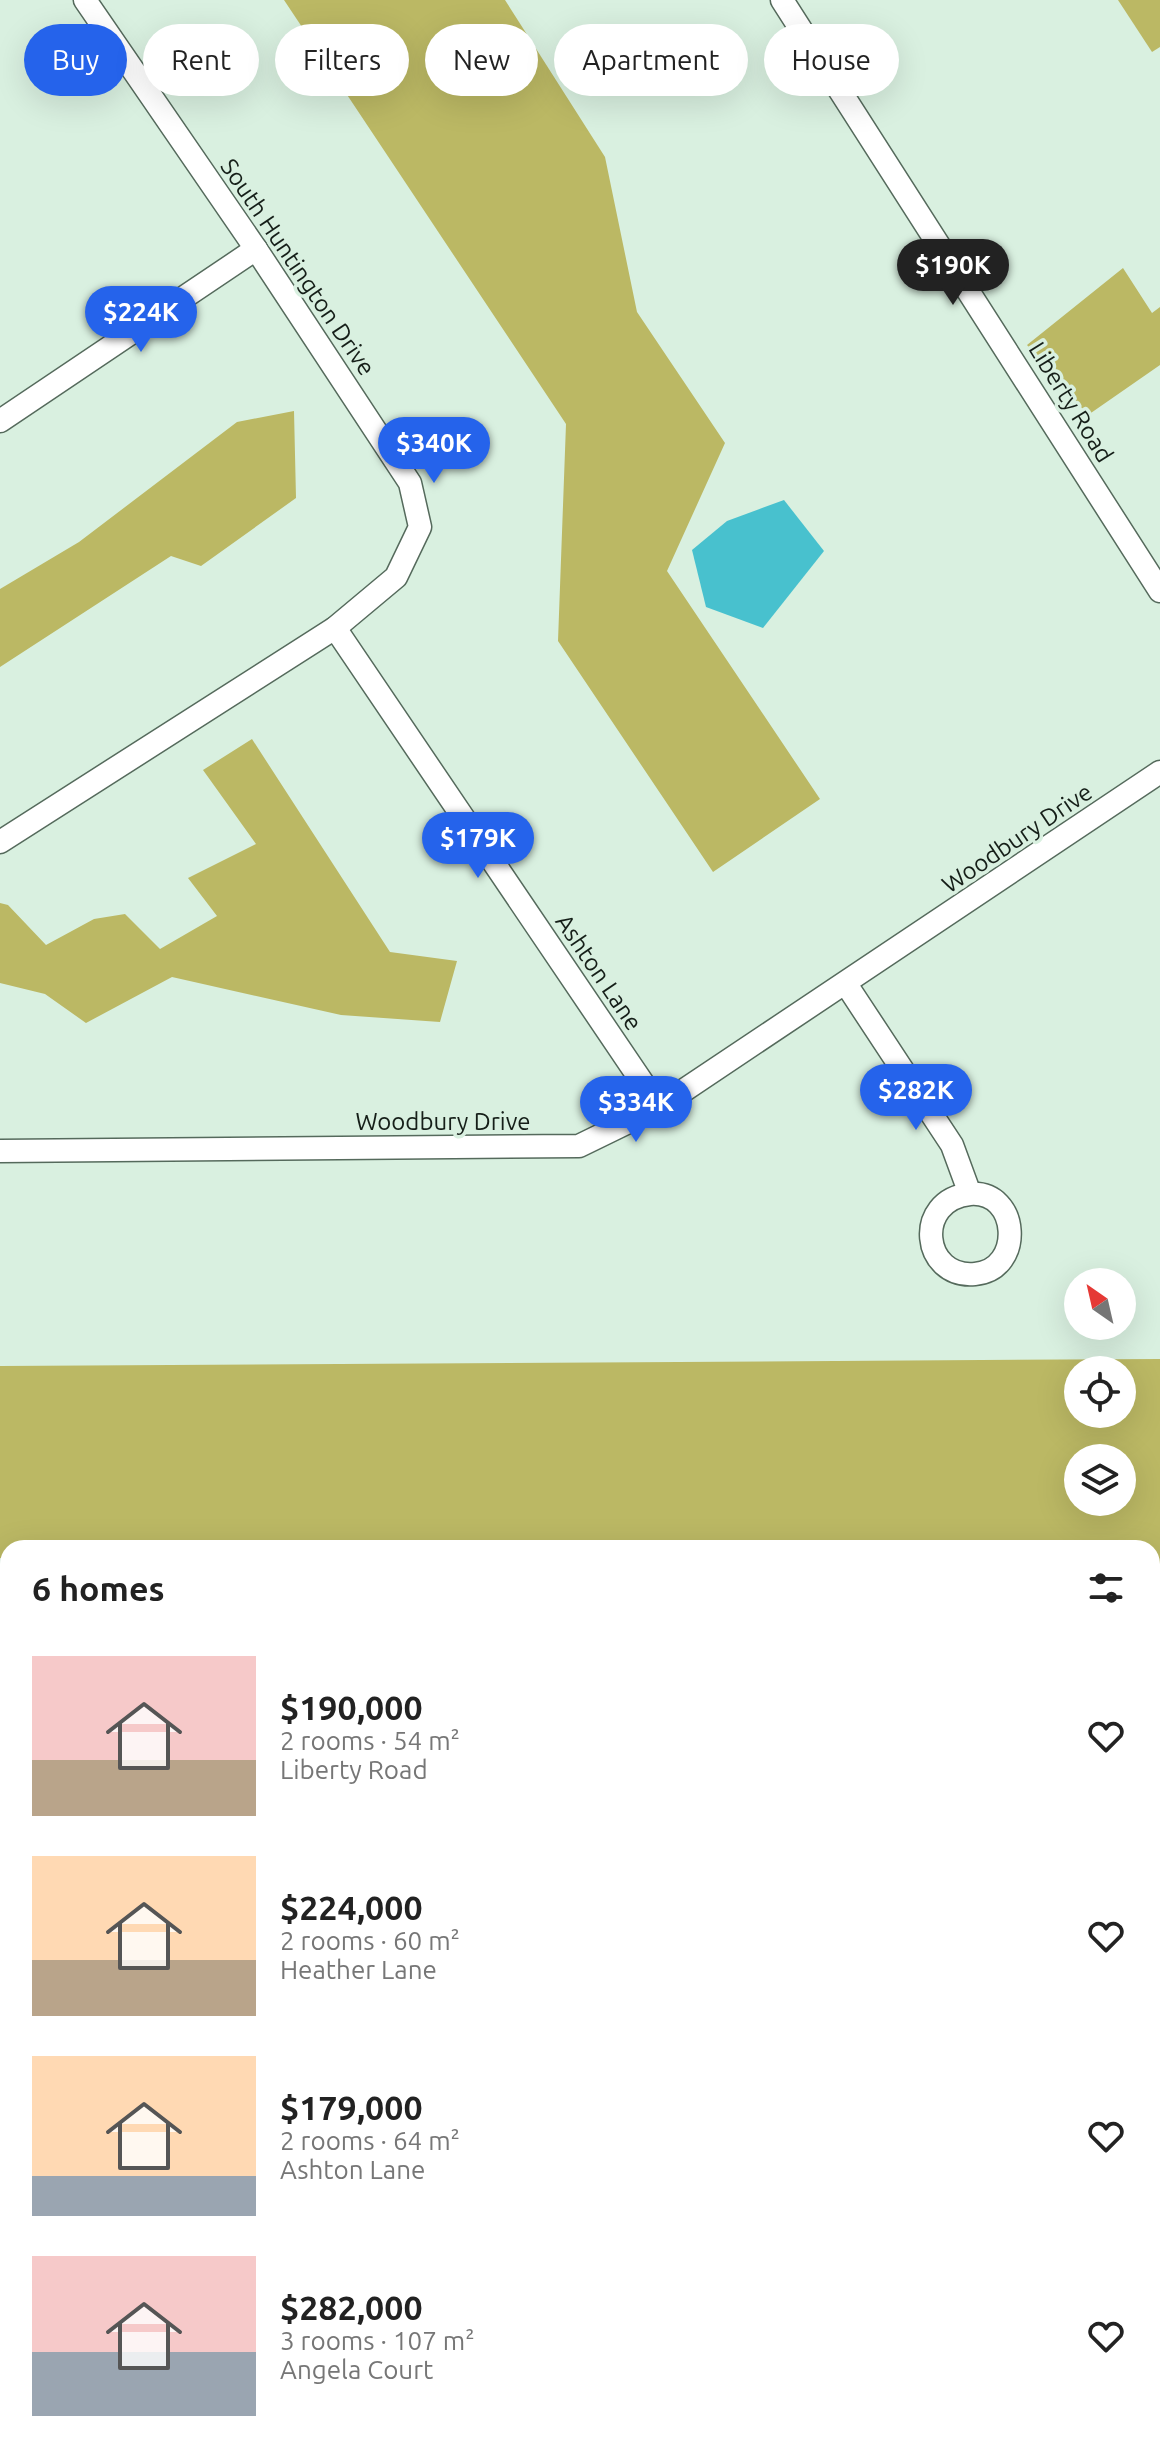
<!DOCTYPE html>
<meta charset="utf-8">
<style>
body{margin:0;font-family:Ubuntu,sans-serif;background:#f6f6f6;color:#222;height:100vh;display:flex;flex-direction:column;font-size:30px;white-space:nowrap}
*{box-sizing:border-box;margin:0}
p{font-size:26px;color:#767676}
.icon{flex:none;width:44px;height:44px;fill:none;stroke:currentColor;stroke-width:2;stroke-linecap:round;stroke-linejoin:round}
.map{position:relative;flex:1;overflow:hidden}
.side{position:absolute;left:0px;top:1540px;width:1160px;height:914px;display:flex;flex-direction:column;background:#fff;border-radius:24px 24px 0 0;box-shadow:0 8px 32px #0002}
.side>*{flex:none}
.top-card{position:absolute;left:24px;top:24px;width:1112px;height:72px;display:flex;gap:16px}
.needle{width:52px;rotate:326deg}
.tools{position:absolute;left:1064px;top:1268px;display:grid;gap:16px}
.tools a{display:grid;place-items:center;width:72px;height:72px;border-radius:50%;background:#fff;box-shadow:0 8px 32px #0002;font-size:40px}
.price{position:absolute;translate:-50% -68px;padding:0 18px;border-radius:28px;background:#2563eb;color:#fff;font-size:26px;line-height:52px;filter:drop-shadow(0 2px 4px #0008)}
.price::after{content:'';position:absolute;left:50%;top:48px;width:24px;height:18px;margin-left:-12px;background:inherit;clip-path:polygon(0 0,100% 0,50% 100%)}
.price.selected{background:#222;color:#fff}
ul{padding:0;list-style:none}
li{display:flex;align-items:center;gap:24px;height:200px;padding:0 32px}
li span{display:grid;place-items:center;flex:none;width:224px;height:160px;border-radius:0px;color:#555}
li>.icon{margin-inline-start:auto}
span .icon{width:96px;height:96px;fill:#fffc;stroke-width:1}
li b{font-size:34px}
h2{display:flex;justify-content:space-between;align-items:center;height:96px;padding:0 32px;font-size:34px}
.chip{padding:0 28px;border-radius:36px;background:#fff;box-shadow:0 8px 32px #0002;font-size:28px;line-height:72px}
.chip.selected{background:#2563eb;color:#fff}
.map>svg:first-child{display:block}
.green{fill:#dedc8e}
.forest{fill:#bbb864;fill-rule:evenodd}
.water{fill:#48c1ce}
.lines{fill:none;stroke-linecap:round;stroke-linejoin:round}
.minor-casing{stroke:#556a5c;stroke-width:25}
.major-casing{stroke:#556a5c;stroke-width:31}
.path{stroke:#708075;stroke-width:3;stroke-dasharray:4 6;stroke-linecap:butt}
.minor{stroke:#fff;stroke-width:22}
.major{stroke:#fff;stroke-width:28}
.labels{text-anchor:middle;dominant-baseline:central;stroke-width:7;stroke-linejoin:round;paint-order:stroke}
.street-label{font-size:24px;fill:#151e18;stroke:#d9f0e0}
</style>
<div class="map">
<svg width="1160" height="2453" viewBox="0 0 1160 2453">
<rect width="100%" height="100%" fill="#d9f0e0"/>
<g class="green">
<polygon points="0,1873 8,1874 8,2042 0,2057"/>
<polygon points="8,2335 8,2446 762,2446 761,2453 0,2453 0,2345"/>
</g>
<g class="forest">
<polygon points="284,0 505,0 605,157 637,312 725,443 667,571 820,799 713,872 558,641 566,424"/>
<polygon points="1118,0 1160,0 1160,47 1152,52"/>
<polygon points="1123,268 1152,313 1160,307 1160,365 1088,415 1027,345"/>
<polygon points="294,411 296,498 201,566 171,556 0,667 0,589 79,542 237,422"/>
<polygon points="252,739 390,952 457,961 440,1022 341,1015 172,977 86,1023 45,994 0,983 0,903 8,905 46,945 94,919 125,914 160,949 217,916 188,878 256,844 203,770"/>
<path d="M1160,1359V1603L1152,1602V1548H8V1560L0,1558V1366ZM1078,1370H1122V1414H1078ZM1078,1458H1122V1502H1078Z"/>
</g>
<g class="water">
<polygon points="784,500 824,551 763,628 706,607 692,550 727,521"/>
<polygon points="1152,2020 1160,2020 1160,2242 1155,2244 1152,2243"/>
</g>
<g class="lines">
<g class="minor-casing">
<g id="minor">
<polyline points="782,0 1160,591"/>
<polyline points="0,421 256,249"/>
<polyline points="335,628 659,1107"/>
<polyline points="0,842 335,628 396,577 420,527 410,483 256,249 85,0"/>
<path d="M846,984L952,1145L970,1194C1020,1190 1024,1270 975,1274C922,1279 913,1200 970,1194"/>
<polyline points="0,1151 579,1146 659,1107 1160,772"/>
<polyline points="0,2081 8,2070"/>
<polyline points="0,2292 8,2292"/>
<polyline points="1027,2446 1041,2453"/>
<polyline points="140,2453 149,2446"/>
<polyline points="1003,2453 1009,2446"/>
</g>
</g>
<g class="major-casing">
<g id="major">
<polyline points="0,1840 8,1841"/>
<polyline points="1152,1975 1160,1976"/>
</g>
</g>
<g class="path">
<polyline points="0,1865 8,1868"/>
<polyline points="1152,2000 1160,2001"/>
<polyline points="0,2012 8,1988"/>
<polyline points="0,2150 8,2133"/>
<polyline points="0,2380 8,2370"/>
<polyline points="0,2391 8,2402"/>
<polyline points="0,2442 8,2434"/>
<polyline points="43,2446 49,2453"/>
<polyline points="87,2453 98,2446"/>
<polyline points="551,2453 552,2446"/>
</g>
<use href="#minor" class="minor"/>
<use href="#major" class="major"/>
</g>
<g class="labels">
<g class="street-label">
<text transform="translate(298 267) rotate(56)">South Huntington Drive</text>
<text transform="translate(1071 402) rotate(58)">Liberty Road</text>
<text transform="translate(1017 838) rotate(-34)">Woodbury Drive</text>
<text transform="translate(599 972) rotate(56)">Ashton Lane</text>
<text x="443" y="1121">Woodbury Drive</text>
</g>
</g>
</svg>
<div class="tools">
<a><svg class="needle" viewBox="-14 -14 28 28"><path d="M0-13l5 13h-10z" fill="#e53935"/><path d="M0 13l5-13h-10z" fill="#767676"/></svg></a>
<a><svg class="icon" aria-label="locate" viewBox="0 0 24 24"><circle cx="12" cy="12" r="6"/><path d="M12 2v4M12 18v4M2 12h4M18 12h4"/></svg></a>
<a><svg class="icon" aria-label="layers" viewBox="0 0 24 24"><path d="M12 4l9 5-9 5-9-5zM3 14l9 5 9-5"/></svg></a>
</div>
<b class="price selected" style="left:953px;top:307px">$190K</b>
<b class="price" style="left:141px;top:354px">$224K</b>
<b class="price" style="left:434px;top:485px">$340K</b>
<b class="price" style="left:478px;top:880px">$179K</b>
<b class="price" style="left:916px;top:1132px">$282K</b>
<b class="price" style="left:636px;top:1144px">$334K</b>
<div class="top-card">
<a class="chip selected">Buy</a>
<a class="chip">Rent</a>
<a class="chip">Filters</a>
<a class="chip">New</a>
<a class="chip">Apartment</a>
<a class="chip">House</a>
</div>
<section class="side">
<h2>6 homes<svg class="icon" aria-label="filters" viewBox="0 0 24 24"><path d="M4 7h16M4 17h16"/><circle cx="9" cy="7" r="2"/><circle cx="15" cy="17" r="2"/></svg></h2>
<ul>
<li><span style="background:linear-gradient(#f6c9c9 65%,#b9a48a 0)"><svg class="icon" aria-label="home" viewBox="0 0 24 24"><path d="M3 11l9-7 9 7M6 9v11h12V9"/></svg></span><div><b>$190,000</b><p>2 rooms · 54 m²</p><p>Liberty Road</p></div><svg class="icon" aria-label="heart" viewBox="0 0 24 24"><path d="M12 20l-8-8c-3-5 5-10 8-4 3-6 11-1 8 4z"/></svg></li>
<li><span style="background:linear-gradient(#ffd9b3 65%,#b9a48a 0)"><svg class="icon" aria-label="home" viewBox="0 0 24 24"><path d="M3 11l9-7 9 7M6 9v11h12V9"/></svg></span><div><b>$224,000</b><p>2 rooms · 60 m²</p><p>Heather Lane</p></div><svg class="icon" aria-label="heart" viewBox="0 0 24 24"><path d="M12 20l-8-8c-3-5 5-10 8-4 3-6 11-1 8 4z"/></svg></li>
<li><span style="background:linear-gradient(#ffd9b3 75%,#9aa5b1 0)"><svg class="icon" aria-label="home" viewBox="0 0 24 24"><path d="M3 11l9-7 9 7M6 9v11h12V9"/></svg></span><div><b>$179,000</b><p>2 rooms · 64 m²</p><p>Ashton Lane</p></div><svg class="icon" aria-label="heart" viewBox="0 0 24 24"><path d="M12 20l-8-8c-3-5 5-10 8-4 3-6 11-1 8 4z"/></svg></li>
<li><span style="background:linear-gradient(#f6c9c9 60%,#9aa5b1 0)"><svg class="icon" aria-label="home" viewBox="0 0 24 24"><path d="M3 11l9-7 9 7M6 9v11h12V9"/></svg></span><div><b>$282,000</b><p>3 rooms · 107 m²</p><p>Angela Court</p></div><svg class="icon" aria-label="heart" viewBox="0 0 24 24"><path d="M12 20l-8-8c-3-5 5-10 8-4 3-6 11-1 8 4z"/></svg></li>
</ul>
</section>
</div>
